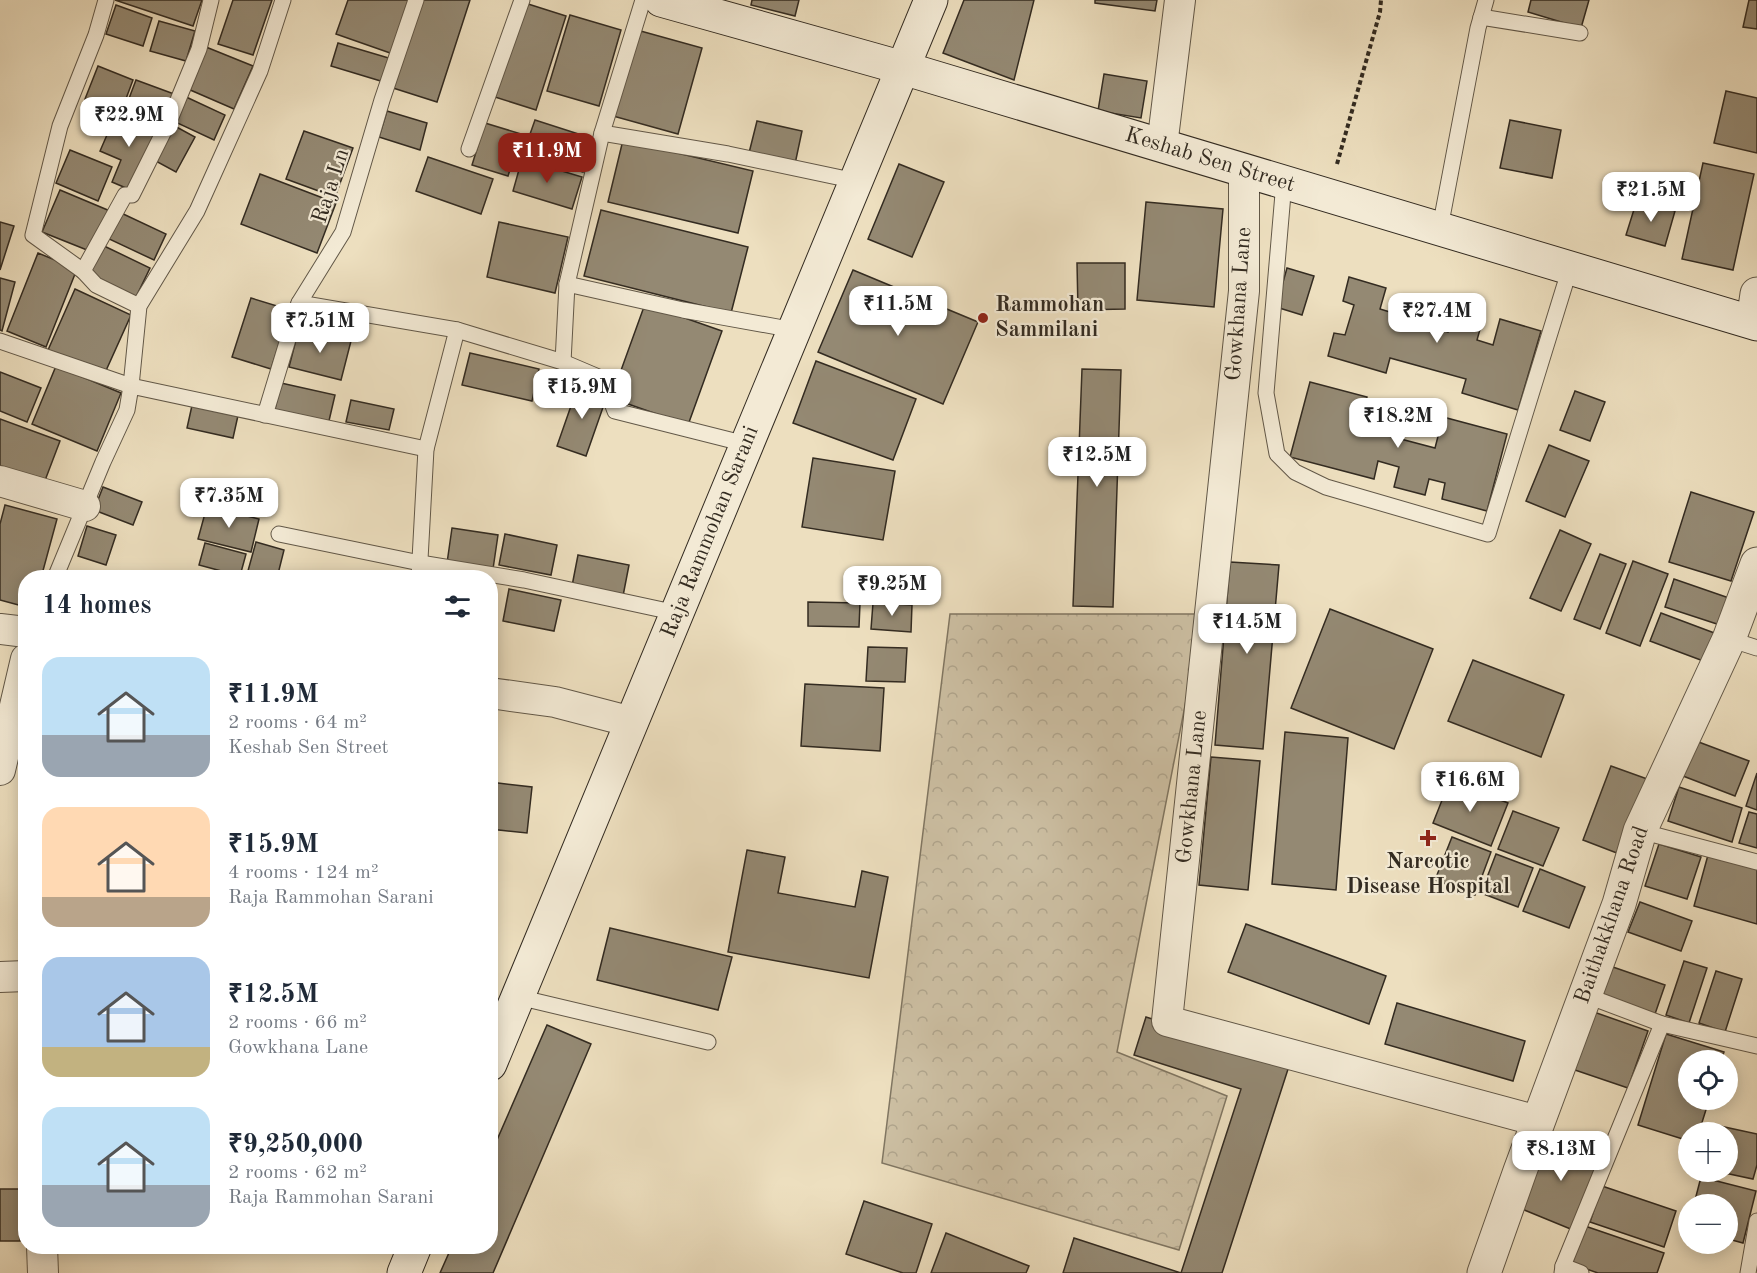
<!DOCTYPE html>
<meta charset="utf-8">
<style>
body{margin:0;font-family:"Old Standard TT",serif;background:#f2f2f3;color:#1f2937;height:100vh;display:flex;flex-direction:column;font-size:22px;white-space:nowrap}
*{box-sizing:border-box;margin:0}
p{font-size:20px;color:#747a83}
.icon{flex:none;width:33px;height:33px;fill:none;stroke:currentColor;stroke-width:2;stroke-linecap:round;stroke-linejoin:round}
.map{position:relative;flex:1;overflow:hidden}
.sheet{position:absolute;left:18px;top:570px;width:480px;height:684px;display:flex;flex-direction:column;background:#fff;border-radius:24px;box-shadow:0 3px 15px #0003}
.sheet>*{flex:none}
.tools{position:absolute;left:1678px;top:1050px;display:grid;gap:12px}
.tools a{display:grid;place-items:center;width:60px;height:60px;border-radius:50%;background:#fff;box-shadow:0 3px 15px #0003;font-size:30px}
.price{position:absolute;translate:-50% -51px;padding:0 14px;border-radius:12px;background:#fff;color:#222;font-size:20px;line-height:39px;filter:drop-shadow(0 2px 3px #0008)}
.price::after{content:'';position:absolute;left:50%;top:36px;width:18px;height:14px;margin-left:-9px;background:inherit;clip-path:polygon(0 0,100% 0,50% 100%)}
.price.current{background:#8f2418;color:#fff}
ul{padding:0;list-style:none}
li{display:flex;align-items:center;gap:18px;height:150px;padding:0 24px}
li span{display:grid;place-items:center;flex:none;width:168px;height:120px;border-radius:18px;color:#555}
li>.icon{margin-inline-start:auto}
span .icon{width:72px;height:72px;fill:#fffc;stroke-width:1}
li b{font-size:26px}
h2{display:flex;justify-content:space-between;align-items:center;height:72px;padding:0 24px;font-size:26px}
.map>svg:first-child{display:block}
.park{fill:url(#park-crowns);stroke:#807662;stroke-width:1.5}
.building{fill:#948973;stroke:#332b21;stroke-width:1.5}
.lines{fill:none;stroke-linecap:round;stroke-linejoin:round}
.service-casing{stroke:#625848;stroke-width:17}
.minor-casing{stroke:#625848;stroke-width:32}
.tertiary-casing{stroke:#625848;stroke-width:35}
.secondary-casing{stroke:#332b21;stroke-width:35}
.path{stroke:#332b21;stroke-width:4;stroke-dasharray:4.5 3;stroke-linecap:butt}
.service{stroke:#f3ead5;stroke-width:15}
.minor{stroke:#f3ead5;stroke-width:30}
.tertiary{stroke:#f3ead5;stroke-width:33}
.secondary{stroke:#f3ead5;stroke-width:33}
.poi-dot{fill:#8f2418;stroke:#f3ead5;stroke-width:2}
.labels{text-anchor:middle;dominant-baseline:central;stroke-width:4.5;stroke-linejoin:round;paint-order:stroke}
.street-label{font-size:22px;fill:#332b21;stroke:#f3ead5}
.poi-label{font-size:22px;font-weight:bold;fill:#332b21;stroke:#f3ead5;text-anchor:start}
</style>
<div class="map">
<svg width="1757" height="1273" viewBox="0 0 1757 1273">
<defs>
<pattern id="park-crowns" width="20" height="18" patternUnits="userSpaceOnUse" patternTransform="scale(1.5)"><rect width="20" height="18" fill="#cdc0a4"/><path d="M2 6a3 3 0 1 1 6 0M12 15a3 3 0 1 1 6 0" fill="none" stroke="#b0a58d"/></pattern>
</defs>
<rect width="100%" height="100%" fill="#eddfbf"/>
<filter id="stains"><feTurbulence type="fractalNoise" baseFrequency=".00333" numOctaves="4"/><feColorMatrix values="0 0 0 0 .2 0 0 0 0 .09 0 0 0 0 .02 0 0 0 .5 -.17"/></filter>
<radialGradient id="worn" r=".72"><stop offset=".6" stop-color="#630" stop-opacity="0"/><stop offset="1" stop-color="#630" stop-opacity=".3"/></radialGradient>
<polygon class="park" points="950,614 1203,614 1117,1052 1227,1096 1179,1250 882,1163"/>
<g class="building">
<polygon points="115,0 202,0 193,26"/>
<polygon points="233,0 272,0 253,55 218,44"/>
<polygon points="348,0 412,0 393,54 336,34"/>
<polygon points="422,0 470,0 437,102 393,88"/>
<polygon points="752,0 799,0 795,16 751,5"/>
<polygon points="964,0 1034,0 1014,80 943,53"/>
<polygon points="1095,0 1157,0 1155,11 1095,3"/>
<polygon points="1531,0 1589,0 1581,28 1528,12"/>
<polygon points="1749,0 1757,0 1757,29 1743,27"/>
<polygon points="525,3 566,16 536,110 495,97"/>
<polygon points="116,5 152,18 143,46 106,34"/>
<polygon points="570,15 621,30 599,106 547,91"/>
<polygon points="159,21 195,31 186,61 150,51"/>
<polygon points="637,30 702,48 678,134 613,116"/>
<polygon points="338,43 392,59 384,82 331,66"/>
<polygon points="206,47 253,66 234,109 188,89"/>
<polygon points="98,66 133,80 121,112 85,99"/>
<polygon points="1104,74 1147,81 1141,118 1098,111"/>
<polygon points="136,80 174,94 163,123 125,109"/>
<polygon points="1726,91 1757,98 1757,153 1714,143"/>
<polygon points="184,96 225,115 214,140 173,121"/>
<polygon points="387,111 427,123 420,150 379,137"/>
<polygon points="117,112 158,129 133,191 112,182 121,160 100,151"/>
<polygon points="535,120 594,139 583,172 523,154"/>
<polygon points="1510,120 1561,130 1552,178 1500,168"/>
<polygon points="757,121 802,131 795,164 749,153"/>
<polygon points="485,123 521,134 508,176 472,165"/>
<polygon points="171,124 195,137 176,172 152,159"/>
<polygon points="304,131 353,148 335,197 286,179"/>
<polygon points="623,140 753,171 738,233 608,202"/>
<polygon points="70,150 112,167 98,201 56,183"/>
<polygon points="428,157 493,179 481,214 416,191"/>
<polygon points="522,159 582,177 572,209 513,191"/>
<polygon points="1703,163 1754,174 1733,270 1682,259"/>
<polygon points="899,164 944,182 912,257 868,239"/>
<polygon points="260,174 336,203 317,253 241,224"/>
<polygon points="60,190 110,211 92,252 42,232"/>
<polygon points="1637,200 1675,211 1665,246 1626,235"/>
<polygon points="1146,202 1223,209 1214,307 1137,300"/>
<polygon points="601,210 748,247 731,313 584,276"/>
<polygon points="119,212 166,234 154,260 107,238"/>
<polygon points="0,222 14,226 0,270"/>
<polygon points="499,222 568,237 555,293 487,277"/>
<polygon points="102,245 150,268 136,297 88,274"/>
<polygon points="38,253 77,269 46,347 7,331"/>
<polygon points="1077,263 1125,263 1125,309 1078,310"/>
<polygon points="1287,268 1314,276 1302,315 1276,307"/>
<polygon points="853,270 978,322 943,404 818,352"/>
<polygon points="1349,277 1386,288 1380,309 1403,316 1409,294 1435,301 1428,326 1448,332 1456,307 1484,315 1477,340 1493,345 1500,319 1541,331 1518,410 1462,393 1466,379 1390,358 1386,373 1328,356 1334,333 1345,335 1354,305 1343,301"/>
<polygon points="0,278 15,282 2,331 0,330"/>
<polygon points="75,289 131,315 104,375 48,350"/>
<polygon points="251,298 290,310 271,369 232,357"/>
<polygon points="645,304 722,331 688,425 611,398"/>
<polygon points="299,328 351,341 341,380 289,367"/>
<polygon points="470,353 539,369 532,401 462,385"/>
<polygon points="816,361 916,399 893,460 793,423"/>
<polygon points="56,366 121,393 97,451 32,424"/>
<polygon points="1082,369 1121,370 1113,607 1073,606"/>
<polygon points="0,372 41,388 27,422 0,411"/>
<polygon points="1310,382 1367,397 1359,428 1435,448 1443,417 1507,434 1487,511 1442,499 1445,483 1429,479 1425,495 1394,487 1399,467 1378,461 1374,479 1290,457"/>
<polygon points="281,383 335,395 328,425 274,413"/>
<polygon points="579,383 608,393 586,456 557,446"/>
<polygon points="1575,391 1605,402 1590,441 1560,430"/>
<polygon points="351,400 394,409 389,430 346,422"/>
<polygon points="193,401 239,411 233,438 187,428"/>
<polygon points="0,419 60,441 41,491 0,475"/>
<polygon points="1549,445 1589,461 1565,517 1526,501"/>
<polygon points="813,458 895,471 883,540 802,527"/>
<polygon points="103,487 142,502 133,525 94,510"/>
<polygon points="1691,492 1754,512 1731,581 1669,562"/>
<polygon points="5,505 57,519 41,578 26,578 26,607 0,600 0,524"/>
<polygon points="207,506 259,519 251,552 198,539"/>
<polygon points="87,526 116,535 106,565 78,556"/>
<polygon points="452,528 498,535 493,569 447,563"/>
<polygon points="1560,530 1591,544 1561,611 1530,598"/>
<polygon points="505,534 557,545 551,575 499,565"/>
<polygon points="256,542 284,550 277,578 246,578"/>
<polygon points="205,543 246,554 240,576 199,565"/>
<polygon points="1600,554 1626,564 1600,629 1574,619"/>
<polygon points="578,555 629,565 623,596 572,586"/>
<polygon points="1633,561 1668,574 1640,646 1606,633"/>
<polygon points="1230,562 1279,565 1263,749 1215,745"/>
<polygon points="1674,579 1729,598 1720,625 1665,607"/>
<polygon points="509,589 561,600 554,631 503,621"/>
<polygon points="808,602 860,603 859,627 808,626"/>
<polygon points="873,603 912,605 911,632 871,629"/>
<polygon points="1330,609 1433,649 1394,749 1291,708"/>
<polygon points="1661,613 1717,634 1706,662 1650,641"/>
<polygon points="868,647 907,648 905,682 866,681"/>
<polygon points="1473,660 1564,695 1541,757 1448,721"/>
<polygon points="805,684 884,688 880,751 801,746"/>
<polygon points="1285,732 1348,738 1336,890 1272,884"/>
<polygon points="1696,741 1749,761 1735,796 1683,776"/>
<polygon points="1211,757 1260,761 1248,890 1199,885"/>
<polygon points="1611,766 1650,780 1622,855 1583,840"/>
<polygon points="1757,773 1757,810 1746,806"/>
<polygon points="1450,780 1508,803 1491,846 1433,823"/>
<polygon points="490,782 532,787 527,833 490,829"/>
<polygon points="1679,787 1742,808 1732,842 1668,821"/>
<polygon points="1513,811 1559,828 1543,866 1498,849"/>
<polygon points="1749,812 1757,814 1757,848 1739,843"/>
<polygon points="1452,837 1491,852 1475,895 1435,880"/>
<polygon points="1659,844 1701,857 1687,899 1645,886"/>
<polygon points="747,850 785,857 778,893 855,907 862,871 888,877 869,978 728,952"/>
<polygon points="1496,854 1533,868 1518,907 1481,893"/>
<polygon points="1708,855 1757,869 1757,924 1694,906"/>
<polygon points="1540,869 1585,887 1569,928 1523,911"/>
<polygon points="1640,902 1692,921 1681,951 1628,932"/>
<polygon points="1246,924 1386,976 1369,1024 1228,972"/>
<polygon points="610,928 732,957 718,1010 597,980"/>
<polygon points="1684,961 1707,968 1689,1023 1666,1015"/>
<polygon points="1610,966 1665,985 1655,1014 1600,996"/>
<polygon points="1716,971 1742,979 1725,1032 1699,1023"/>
<polygon points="1397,1003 1525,1041 1513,1081 1385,1044"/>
<polygon points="1591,1011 1648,1031 1628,1088 1572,1069"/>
<polygon points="1146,1017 1290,1063 1222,1273 1063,1273 1074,1238 1181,1273 1241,1089 1134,1055"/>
<polygon points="547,1025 591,1044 493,1273 440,1273 452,1246 490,1246 490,1156"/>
<polygon points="1666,1034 1724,1052 1721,1060 1689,1060 1689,1100 1709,1100 1699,1132 1689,1132 1689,1141 1638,1125"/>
<polygon points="1720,1126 1757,1134 1757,1165 1753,1179 1720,1172 1728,1172 1728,1132 1718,1132"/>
<polygon points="1548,1134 1605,1158 1573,1230 1517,1207"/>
<polygon points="1701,1177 1756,1191 1743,1243 1728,1239 1728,1204 1694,1204"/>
<polygon points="1602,1186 1676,1211 1664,1247 1590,1222"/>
<rect x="0" y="1189" width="20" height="52"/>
<polygon points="864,1201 932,1224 916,1273 903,1273 846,1254"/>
<polygon points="1585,1226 1664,1253 1657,1273 1598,1273 1572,1264"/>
<polygon points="946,1233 1029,1266 1026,1273 931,1273"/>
</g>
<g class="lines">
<g class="service-casing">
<g id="service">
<polyline points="643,0 602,133 728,154 856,181"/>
<polyline points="1481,17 1580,33"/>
<polyline points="469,149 522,0"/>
<polyline points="1284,182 1266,393 1277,454 1295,472 1326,487 1488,534 1570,268"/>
<polyline points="1440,228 1478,28 1486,0"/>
<polyline points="83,271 33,235 60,126 96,35 106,0"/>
<polyline points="567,284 683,310 794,330"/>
<polyline points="299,303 457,330 426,449 419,578"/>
<polyline points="139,306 96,285 83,271 125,195 132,195 171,117 199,49 211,0"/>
<polyline points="457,330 563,362 603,379 615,411 746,444"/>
<polyline points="0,341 131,386 139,306 197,211 260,71 283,0"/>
<polyline points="563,362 567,284 602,133"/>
<polyline points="265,415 299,303 343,232 382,100 416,0"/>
<polyline points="279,534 420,563 524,580 677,613"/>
<polyline points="55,578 103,462 127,410 131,386 426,449"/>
<polyline points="1729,639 1757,648"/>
<polyline points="1640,831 1757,862"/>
<polyline points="1585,995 1662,1024 1757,1046"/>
<polyline points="518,997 708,1042"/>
<polyline points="1563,1266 1581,1273"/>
<polyline points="1562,1273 1563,1266 1662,1024"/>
<polyline points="1748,1273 1757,1221"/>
</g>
</g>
<g class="minor-casing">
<g id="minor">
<polyline points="1162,146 1180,0"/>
<polyline points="1244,170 1244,291 1167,1021 1538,1121"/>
<polyline points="0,481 85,506"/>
<polyline points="0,629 26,632"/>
<polyline points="490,693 555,702 632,722"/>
<polyline points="0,770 26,659"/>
<polyline points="0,977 26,976"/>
<polyline points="42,1246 43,1273"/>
</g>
</g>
<g class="tertiary-casing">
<g id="tertiary">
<polyline points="1753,322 1757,294"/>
<polyline points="1484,1273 1520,1171 1619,904 1640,831 1729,639 1757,564"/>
</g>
</g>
<g class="secondary-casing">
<g id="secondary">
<polyline points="661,0 903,68 1757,324"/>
<polyline points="490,1064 931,0"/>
<polyline points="404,1273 415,1246"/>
</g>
</g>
<polyline class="path" points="1337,164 1380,12 1381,0"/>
<use href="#service" class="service"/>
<use href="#minor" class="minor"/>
<use href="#tertiary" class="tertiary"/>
<use href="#secondary" class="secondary"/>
</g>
<g class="poi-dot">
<circle cx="983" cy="318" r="6"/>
<path d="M1425 829h6v6h6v6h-6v6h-6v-6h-6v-6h6z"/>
</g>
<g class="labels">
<g class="street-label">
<text transform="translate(1210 160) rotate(17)">Keshab Sen Street</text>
<text transform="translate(331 186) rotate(-72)">Raja Ln</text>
<text transform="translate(1239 304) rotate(-86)">Gowkhana Lane</text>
<text transform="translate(710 532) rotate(-68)">Raja Rammohan Sarani</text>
<text transform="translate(1192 787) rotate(-84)">Gowkhana Lane</text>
<text transform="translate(1612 915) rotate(-71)">Baithakkhana Road</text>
</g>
<g class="poi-label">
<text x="995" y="305">Rammohan<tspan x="995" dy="25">Sammilani</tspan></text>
<text x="1428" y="862" text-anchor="middle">Narcotic<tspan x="1428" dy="25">Disease Hospital</tspan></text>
</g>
</g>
<rect width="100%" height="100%" filter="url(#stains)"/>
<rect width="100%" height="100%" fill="url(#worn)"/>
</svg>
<div class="tools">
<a><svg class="icon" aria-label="locate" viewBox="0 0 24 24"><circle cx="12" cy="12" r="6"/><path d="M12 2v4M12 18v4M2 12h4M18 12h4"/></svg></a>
<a>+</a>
<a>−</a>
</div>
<b class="price" style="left:129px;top:148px">₹22.9M</b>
<b class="price current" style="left:547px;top:184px">₹11.9M</b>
<b class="price" style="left:1651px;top:223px">₹21.5M</b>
<b class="price" style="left:898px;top:337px">₹11.5M</b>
<b class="price" style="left:1437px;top:344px">₹27.4M</b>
<b class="price" style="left:320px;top:354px">₹7.51M</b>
<b class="price" style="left:582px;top:420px">₹15.9M</b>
<b class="price" style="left:1398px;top:449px">₹18.2M</b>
<b class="price" style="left:1097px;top:488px">₹12.5M</b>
<b class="price" style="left:229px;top:529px">₹7.35M</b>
<b class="price" style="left:892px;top:617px">₹9.25M</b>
<b class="price" style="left:1247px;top:655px">₹14.5M</b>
<b class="price" style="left:1470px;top:813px">₹16.6M</b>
<b class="price" style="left:1561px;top:1182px">₹8.13M</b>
<section class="sheet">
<h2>14 homes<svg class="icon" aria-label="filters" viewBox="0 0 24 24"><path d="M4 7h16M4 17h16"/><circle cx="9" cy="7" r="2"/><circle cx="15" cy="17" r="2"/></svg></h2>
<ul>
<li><span style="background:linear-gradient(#bfe0f5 65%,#9aa5b1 0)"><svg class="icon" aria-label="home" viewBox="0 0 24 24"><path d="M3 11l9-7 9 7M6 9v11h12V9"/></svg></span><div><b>₹11.9M</b><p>2 rooms · 64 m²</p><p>Keshab Sen Street</p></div></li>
<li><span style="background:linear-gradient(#ffd9b3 75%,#b9a48a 0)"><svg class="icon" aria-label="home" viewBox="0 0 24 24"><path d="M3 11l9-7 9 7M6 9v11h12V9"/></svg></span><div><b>₹15.9M</b><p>4 rooms · 124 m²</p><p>Raja Rammohan Sarani</p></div></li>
<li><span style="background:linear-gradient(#a9c7e8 75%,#c2b280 0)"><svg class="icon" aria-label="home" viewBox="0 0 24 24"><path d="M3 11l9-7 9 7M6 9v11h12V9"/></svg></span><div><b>₹12.5M</b><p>2 rooms · 66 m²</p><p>Gowkhana Lane</p></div></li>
<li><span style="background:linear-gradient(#bfe0f5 65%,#9aa5b1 0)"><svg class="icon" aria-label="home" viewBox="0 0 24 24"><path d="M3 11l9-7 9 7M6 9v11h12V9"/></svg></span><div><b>₹9,250,000</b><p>2 rooms · 62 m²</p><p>Raja Rammohan Sarani</p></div></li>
</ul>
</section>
</div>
